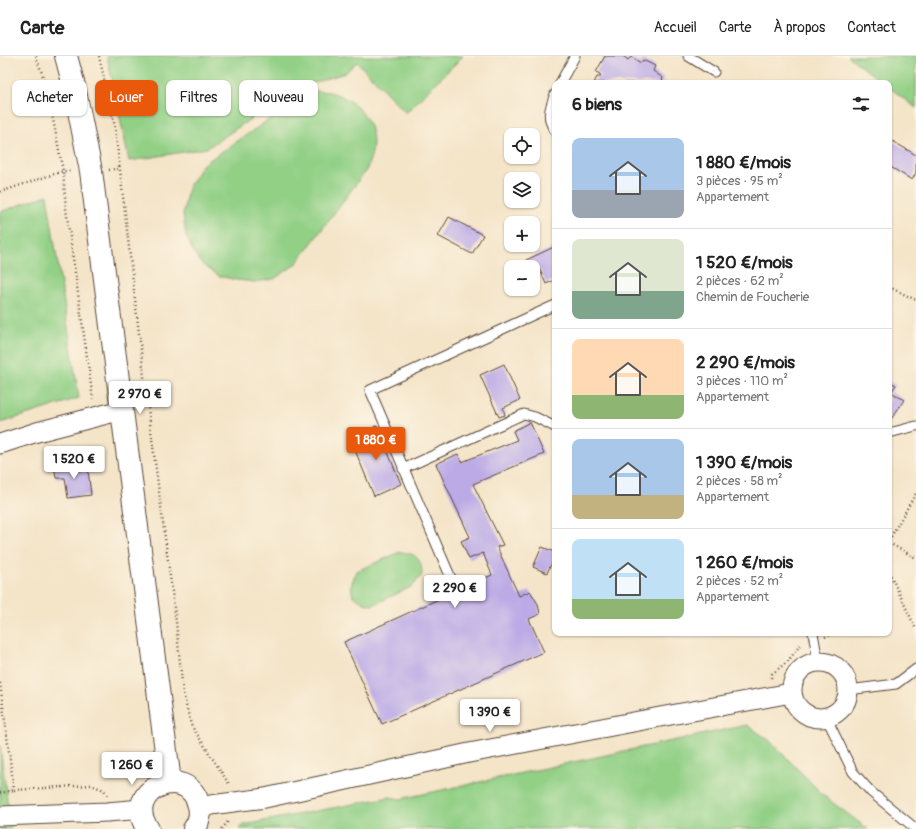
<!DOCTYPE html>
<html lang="fr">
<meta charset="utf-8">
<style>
body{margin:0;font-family:Pangolin,sans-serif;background:#f6f6f6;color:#222;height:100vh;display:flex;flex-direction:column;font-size:15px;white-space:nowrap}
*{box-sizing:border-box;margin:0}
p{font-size:13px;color:#767676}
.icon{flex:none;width:22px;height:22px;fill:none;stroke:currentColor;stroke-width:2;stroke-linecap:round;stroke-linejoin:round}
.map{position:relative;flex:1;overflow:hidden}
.drawer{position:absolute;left:552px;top:24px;width:340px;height:556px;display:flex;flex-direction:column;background:#fff;border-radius:8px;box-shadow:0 1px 3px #0004}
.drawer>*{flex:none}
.top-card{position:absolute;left:12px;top:24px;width:380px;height:36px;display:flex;gap:8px}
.fabs{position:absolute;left:504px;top:72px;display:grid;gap:8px}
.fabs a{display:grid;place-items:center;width:36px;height:36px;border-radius:8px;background:#fff;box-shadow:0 1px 3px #0004;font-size:20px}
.price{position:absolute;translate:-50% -34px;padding:0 9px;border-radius:4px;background:#fff;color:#222;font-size:13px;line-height:26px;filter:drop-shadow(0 1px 2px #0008)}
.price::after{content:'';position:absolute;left:50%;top:24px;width:12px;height:9px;margin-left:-6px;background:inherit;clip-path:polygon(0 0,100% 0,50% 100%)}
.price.active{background:#ea580c;color:#fff}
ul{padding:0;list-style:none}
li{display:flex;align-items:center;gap:12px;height:100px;padding:0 20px}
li+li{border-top:1px solid #e0e0e0}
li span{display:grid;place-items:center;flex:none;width:112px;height:80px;border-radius:8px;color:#555}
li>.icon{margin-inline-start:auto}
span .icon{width:48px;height:48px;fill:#fffc;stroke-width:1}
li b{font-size:17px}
h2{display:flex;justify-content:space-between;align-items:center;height:48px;padding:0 20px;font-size:17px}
.pill{padding:0 14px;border-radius:8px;background:#fff;box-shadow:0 1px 3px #0004;font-size:14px;line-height:36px}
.pill.active{background:#ea580c;color:#fff}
header{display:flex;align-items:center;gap:24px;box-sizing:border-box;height:56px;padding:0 20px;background:#fff;border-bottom:1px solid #e0e0e0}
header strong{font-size:19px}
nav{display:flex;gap:22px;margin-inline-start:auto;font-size:14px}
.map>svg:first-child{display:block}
.green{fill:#92d086;stroke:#667d52}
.building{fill:#bcaae6}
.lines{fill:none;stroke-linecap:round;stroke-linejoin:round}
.lane-casing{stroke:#574638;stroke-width:11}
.street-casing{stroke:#574638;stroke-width:21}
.secondary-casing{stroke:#574638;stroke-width:24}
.path{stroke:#574638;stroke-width:2.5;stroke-dasharray:1 3;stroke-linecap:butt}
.lane{stroke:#fff;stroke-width:9}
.street{stroke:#fff;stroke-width:19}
.secondary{stroke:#fff;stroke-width:22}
</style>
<header>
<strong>Carte</strong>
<nav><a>Accueil</a><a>Carte</a><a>À propos</a><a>Contact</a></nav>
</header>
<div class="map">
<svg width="916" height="773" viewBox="0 0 916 773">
<rect width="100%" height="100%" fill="#fcf5e5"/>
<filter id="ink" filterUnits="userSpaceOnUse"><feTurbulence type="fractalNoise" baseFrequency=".025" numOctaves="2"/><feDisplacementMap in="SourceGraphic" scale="8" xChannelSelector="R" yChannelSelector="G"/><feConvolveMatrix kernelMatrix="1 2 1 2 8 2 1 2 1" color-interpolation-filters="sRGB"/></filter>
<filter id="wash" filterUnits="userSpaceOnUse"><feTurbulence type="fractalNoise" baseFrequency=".012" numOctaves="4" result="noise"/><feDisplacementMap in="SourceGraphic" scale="16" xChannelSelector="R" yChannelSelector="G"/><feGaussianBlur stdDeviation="0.9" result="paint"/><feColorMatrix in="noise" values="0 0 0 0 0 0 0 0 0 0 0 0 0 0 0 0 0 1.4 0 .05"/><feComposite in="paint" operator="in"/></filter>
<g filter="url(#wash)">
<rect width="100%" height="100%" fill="#f4e4c8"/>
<g class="green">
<polygon points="107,0 463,0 406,57 357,6 345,17 297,32 207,92 129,105"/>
<polygon points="848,0 916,0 916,52 889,31 889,27 883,27"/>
<path d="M315,35C322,36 330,35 336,38C360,46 377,70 372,96C371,102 368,108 367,113L296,208L274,223L255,226L237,224L219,220L203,209L194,197L186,180L183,158L188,132L202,109L301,42Z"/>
<polygon points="47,139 79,342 0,367 0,156"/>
<path d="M400,496C416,497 422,503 422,519L413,530L373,549L364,547L353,540C350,530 352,524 357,515Z"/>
<polygon points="747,669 769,684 825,741 868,773 239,773 243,769 390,741 400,743"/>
<polygon points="0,690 11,773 0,773"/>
</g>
<g id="blocks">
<g class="building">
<polygon points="605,0 623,0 628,4 631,1 641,7 643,4 655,10 653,15 663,22 662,25 666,27 594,27 597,21 601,21 600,18 596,16"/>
<polygon points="889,83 916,99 916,117 912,124 889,110"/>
<polygon points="449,161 483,179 472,198 438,180"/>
<polygon points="554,191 555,194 555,224 546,228 540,214 533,217 533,211 530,211 526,204"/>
<polygon points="504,308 520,344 503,352 505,359 499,361 480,319"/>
<polygon points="889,325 896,329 891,336 904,344 892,362 889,360"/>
<polygon points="530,366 544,398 473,428 503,489 497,491 519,540 530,535 538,548 540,558 529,563 544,596 382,668 344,586 492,519 483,497 469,503 461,485 470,481 436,408 458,398 462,406 517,384 513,375"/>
<polygon points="377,370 401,428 374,440 350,382"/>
<polygon points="72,406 74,415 88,414 91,439 68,442 65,422 56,422 54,408"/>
<polygon points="542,491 555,496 555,500 547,517 533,511"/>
</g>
</g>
</g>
<g filter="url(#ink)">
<use href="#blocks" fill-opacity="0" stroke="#574638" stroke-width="1"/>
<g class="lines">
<g class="lane-casing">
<g id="lane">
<polyline points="688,0 714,16"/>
<polyline points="560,27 575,0"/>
<path d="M555,38C549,54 546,61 555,76"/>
<polyline points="889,377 916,370"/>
<polyline points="403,413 524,358 535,361 555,371"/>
<polyline points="451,522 370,334 555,249"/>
<polyline points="813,577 818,605"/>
<polyline points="848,634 896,628 916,613"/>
<polyline points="826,661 853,716 871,736 916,773"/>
</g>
</g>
<g class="street-casing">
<g id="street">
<polyline points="0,388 37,376 122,354"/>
<circle cx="820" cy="634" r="28"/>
<polyline points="200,754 211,749 265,742 469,697 660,661 791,637"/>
<polyline points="0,760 107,756 142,753"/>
</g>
</g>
<g class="secondary-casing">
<g id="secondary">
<polyline points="66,0 74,30 91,115 170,726"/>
<path d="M148,773C120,735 188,704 199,750C201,758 199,767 194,773"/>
</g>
</g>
<g class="path">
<polyline points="36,0 47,32 63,115 66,153 93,343"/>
<polyline points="99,0 115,71 145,329 176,566 183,637 191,669 229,728"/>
<polyline points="109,114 120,112"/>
<polyline points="0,136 63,115 72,115"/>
<polyline points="889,231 916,244"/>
<polyline points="889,484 916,437"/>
<polyline points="889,487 916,502"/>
<polyline points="889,516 916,573"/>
<polyline points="825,581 836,577"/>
<polyline points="771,622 772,618 788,605 801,588"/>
<polyline points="0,627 14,734 91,729 104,734 107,739"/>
<polyline points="0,737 14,734"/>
<polyline points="222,773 229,764"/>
</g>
<use href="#lane" class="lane"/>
<use href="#street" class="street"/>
<use href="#secondary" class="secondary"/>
</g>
</g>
</svg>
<div class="fabs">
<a><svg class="icon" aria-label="locate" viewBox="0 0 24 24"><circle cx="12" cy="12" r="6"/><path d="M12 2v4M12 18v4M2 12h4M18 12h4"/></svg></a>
<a><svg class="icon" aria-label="layers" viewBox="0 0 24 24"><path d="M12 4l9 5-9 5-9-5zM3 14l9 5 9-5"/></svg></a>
<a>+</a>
<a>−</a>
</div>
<b class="price" style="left:140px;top:359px">2 970 €</b>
<b class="price active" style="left:376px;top:405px">1 880 €</b>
<b class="price" style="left:74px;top:424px">1 520 €</b>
<b class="price" style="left:455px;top:553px">2 290 €</b>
<b class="price" style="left:490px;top:677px">1 390 €</b>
<b class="price" style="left:132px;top:730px">1 260 €</b>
<div class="top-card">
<a class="pill">Acheter</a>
<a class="pill active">Louer</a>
<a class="pill">Filtres</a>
<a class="pill">Nouveau</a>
</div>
<section class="drawer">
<h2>6 biens<svg class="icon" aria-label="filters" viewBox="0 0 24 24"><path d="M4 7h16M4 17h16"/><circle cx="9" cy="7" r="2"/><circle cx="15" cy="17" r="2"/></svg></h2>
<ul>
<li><span style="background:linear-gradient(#a9c7e8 65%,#9aa5b1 0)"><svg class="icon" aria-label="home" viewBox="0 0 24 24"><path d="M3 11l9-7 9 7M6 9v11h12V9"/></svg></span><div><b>1 880 €/mois</b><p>3 pièces · 95 m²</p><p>Appartement</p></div></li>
<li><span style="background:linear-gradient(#dfe7d0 65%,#7fa58c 0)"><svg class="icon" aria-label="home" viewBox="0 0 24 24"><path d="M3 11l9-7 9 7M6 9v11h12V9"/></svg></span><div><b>1 520 €/mois</b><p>2 pièces · 62 m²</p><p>Chemin de Foucherie</p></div></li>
<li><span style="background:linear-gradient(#ffd9b3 70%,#8fb573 0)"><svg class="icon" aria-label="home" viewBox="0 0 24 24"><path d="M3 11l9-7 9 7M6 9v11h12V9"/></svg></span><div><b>2 290 €/mois</b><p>3 pièces · 110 m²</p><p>Appartement</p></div></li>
<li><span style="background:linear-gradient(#a9c7e8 70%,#c2b280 0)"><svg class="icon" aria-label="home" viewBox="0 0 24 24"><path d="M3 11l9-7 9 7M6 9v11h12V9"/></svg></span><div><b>1 390 €/mois</b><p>2 pièces · 58 m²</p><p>Appartement</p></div></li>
<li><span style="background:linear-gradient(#bfe0f5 75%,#8fb573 0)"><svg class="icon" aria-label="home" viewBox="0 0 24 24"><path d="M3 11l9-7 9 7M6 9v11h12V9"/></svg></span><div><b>1 260 €/mois</b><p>2 pièces · 52 m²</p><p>Appartement</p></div></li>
</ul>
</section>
</div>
